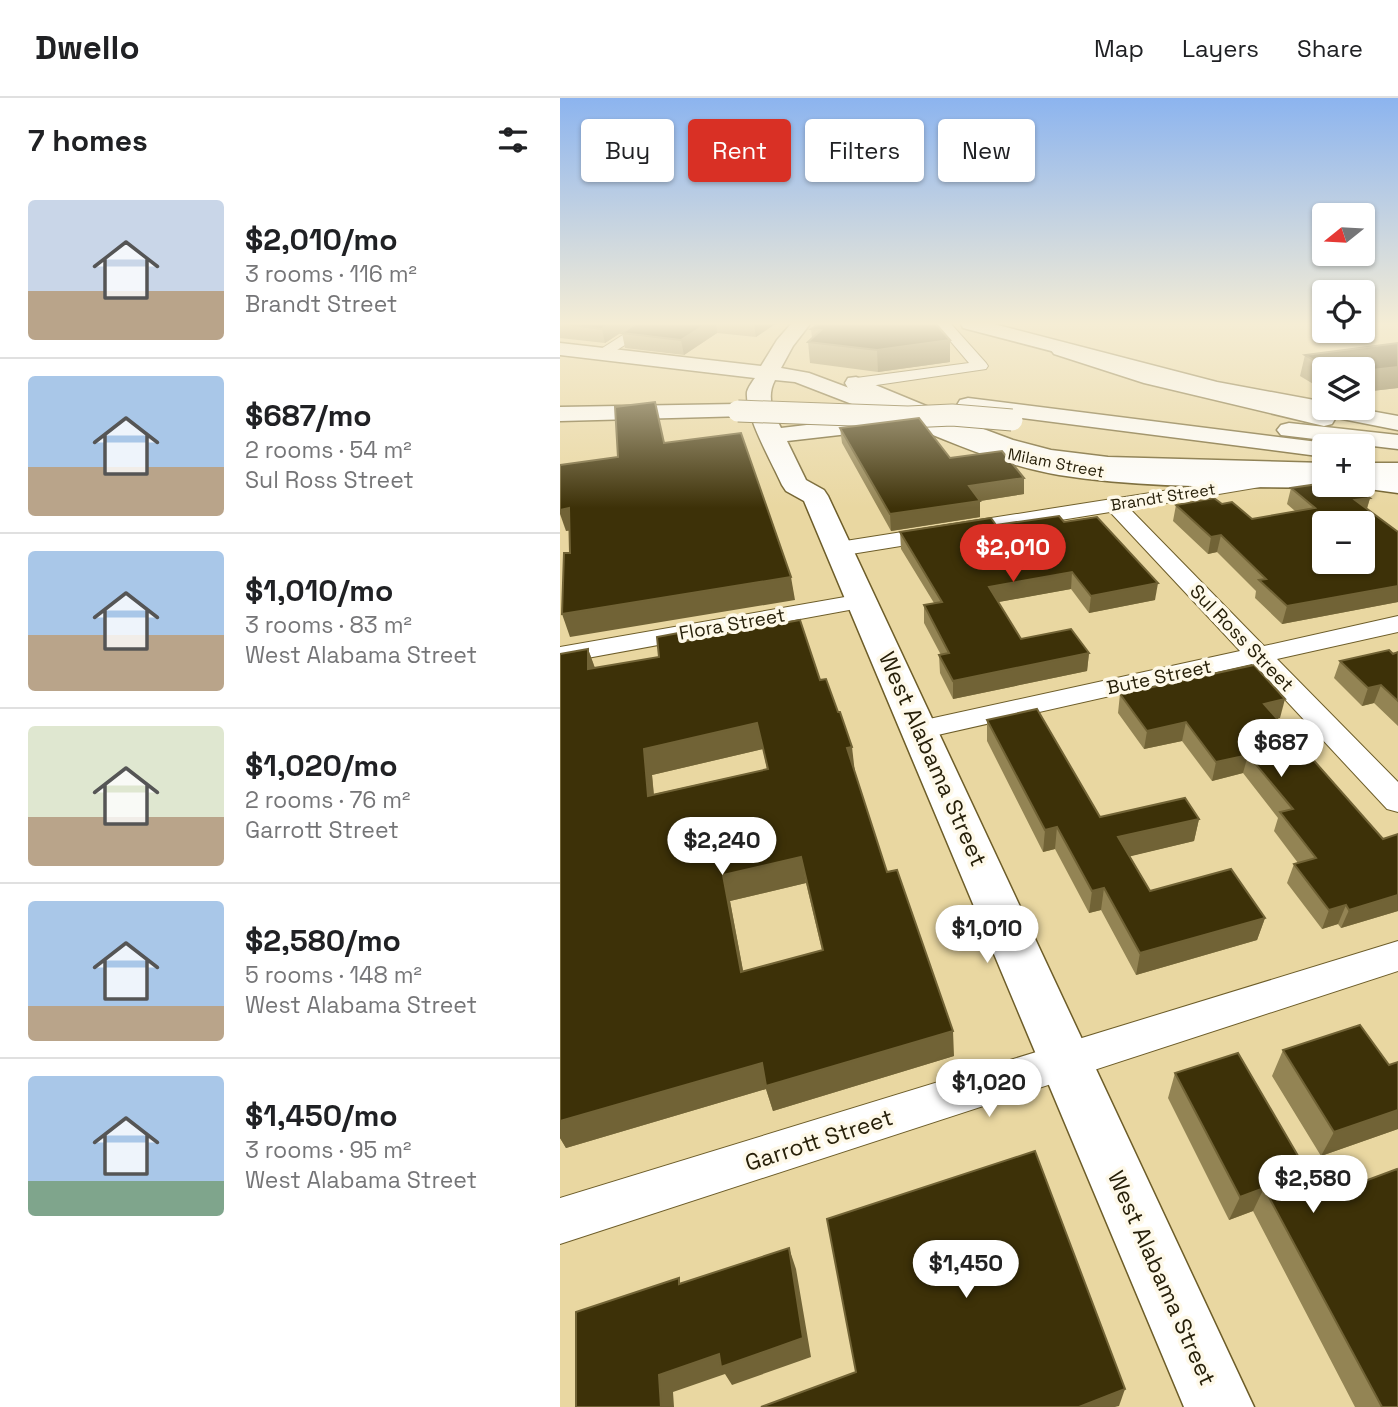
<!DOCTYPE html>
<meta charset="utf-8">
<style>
body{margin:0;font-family:"Space Grotesk",sans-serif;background:#f2f2f2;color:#202124;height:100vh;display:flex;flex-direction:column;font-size:26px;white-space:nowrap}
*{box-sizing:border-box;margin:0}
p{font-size:23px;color:#757577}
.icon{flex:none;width:38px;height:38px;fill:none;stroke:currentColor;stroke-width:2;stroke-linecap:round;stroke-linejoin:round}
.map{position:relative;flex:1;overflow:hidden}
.side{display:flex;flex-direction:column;background:#fff;width:560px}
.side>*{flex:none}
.guide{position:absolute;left:21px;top:21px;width:665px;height:63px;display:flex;gap:14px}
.needle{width:46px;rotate:252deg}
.buttons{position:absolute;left:752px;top:105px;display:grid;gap:14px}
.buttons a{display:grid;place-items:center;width:63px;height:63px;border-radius:7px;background:#fff;box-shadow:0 2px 5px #0004;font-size:35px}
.price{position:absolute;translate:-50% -60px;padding:0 16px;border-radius:24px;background:#fff;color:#222;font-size:23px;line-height:46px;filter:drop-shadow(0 2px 4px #0008)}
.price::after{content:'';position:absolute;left:50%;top:42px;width:21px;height:16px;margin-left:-10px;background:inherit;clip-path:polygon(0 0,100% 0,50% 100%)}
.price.selected{background:#d93025;color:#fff}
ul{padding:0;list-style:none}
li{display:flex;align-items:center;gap:21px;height:175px;padding:0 28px}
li+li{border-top:2px solid #e0e0e0}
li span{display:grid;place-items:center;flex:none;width:196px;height:140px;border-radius:7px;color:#555}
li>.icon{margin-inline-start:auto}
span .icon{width:84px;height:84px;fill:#fffc;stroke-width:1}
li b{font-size:30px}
h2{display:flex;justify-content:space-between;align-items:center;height:84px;padding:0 28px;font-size:30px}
.chip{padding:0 24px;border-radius:7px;background:#fff;box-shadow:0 2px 5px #0004;font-size:24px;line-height:63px}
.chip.selected{background:#d93025;color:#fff}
header{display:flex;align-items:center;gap:42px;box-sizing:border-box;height:98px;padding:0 35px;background:#fff;border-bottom:2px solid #e0e0e0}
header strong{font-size:33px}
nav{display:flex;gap:38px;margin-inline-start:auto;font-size:24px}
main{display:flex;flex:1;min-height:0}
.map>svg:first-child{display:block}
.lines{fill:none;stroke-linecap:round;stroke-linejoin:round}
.street-casing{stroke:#6d5d29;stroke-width:2}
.secondary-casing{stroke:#6d5d29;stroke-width:3}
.highway-casing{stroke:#6d5d29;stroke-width:3}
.street{fill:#fff;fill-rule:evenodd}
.secondary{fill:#fff;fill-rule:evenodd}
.highway{fill:#fff;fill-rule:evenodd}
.highway-bridge-casing{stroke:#6d5d29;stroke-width:23;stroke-linecap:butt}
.highway-bridge{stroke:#fff;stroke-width:21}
.wall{fill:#938454;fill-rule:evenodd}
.shaded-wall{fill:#716336}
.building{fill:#3d3108;stroke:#716336;stroke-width:2;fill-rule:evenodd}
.labels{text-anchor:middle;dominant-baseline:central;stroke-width:7;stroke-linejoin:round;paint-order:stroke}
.far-street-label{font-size:16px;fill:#27200a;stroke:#fef9e9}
.street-label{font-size:19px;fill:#27200a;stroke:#fef9e9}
.near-street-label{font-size:23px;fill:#27200a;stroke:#fef9e9}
</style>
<header>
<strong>Dwello</strong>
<nav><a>Map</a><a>Layers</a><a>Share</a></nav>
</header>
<main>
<section class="side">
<h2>7 homes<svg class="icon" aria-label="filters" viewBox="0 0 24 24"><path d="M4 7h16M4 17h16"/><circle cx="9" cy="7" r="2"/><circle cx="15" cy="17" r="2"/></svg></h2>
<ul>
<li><span style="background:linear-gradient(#c9d6e8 65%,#b9a48a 0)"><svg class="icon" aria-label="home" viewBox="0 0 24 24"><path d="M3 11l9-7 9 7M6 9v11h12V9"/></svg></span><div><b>$2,010/mo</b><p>3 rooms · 116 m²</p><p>Brandt Street</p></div></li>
<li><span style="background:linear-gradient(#a9c7e8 65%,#b9a48a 0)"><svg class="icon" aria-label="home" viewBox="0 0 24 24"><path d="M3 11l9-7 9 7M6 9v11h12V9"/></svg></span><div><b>$687/mo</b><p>2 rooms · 54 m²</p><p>Sul Ross Street</p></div></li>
<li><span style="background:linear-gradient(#a9c7e8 60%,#b9a48a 0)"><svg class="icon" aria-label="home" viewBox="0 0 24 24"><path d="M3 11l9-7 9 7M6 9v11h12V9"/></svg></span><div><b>$1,010/mo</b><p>3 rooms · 83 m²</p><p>West Alabama Street</p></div></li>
<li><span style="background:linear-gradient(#dfe7d0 65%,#b9a48a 0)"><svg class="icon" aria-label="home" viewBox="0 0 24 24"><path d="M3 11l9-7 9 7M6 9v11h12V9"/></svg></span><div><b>$1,020/mo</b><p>2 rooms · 76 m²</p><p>Garrott Street</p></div></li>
<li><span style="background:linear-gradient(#a9c7e8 75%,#b9a48a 0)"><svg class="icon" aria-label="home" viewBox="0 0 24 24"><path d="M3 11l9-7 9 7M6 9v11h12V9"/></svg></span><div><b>$2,580/mo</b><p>5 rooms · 148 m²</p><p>West Alabama Street</p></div></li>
<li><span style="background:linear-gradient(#a9c7e8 75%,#7fa58c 0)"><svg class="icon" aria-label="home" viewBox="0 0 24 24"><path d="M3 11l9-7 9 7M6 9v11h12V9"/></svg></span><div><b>$1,450/mo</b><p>3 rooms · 95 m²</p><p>West Alabama Street</p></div></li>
</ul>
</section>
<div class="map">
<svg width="838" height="1309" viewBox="0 0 838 1309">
<rect width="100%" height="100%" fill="#e9d7a1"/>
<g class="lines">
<g class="street-casing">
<g id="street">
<polygon points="80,226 98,226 46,259 36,259 33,256"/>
<polygon points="376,226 391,226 426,265 428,268 426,271 296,290 290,288 288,285 296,280 409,265"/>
<polygon points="711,376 718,378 721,382 718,386 570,411 704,548 838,518 838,534 717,561 838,684 838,714 827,711 692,566 360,641 350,639 346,632 350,625 360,623 680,553 550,414 279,458 271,456 268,451 271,446 279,444"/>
<polygon points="302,496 311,498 314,503 311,508 0,565 0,549"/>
<polygon points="838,843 838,873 0,1146 0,1100"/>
</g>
</g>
<g class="secondary-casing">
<g id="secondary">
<path d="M231,226H250L233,248L221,270L249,275L439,346L498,362L564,369L765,374V387H775L765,390C677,388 587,391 499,377C445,368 393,345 343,325L332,331L227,343L246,382L264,392L268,398L694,1309H624L244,403L226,393L222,387C212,364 185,319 187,294C188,290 192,284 195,280L0,257V245L201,268L217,242ZM215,282L235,284L323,318L221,330C213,314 206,299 215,282Z"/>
<polygon points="401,226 434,226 657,284 765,304 765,310 794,310 838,318 838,332 656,296 403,230"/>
<polygon points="803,376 838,379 838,395 794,389 792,387 803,387"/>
</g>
</g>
<g class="highway-casing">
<g id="highway">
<polygon points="501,246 597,276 772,316 775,321 772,326 764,328 584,285 494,256 491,252 494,248"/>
<polygon points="296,279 410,326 453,342 491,352 548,359 765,365 765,381 548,375 490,366 435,352 288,290 285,285 288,280"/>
<polygon points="408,300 758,344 768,348 765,348 765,357 758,358 400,312 397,307 400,302"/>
<polygon points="178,306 186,308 189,313 186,318 0,323 0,309"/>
<polygon points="729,325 838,337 838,351 721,337 717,332 721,327"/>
<rect x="803" y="365" width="35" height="16"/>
</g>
</g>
<use href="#street" class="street"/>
<use href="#secondary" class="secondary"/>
<use href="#highway" class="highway"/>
<g class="highway-bridge-casing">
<polyline id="highway-bridge" points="178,313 348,319 392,317 452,322"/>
</g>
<use href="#highway-bridge" class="highway-bridge"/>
</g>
<g class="wall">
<polygon points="0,226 74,226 45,245 0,240"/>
<polygon points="76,226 215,226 196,239 157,235 124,257 65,250 62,235"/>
<polygon points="254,226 390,264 318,274 250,265 248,244 252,240 251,231 254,228"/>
<polygon points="838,245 838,290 803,294 803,271 765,271 765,293 740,278 745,257"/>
<polygon points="280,330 390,360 464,396 420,403 420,419 331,433 282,345"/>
<polygon points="731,390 810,400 807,411 838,434 838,504 722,526 695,500 696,493 657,454 648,456 613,423 616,407 692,421 735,413 727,406"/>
<polygon points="504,424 595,502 529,515 511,491 438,504 461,541 529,555 527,573 393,601 380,575 379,557 381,557 364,525 364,507 374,505 341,451 340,434"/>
<path d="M124,534L126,543L260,582L295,675L327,774L394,958L213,1013L206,991L6,1050L0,1040V674L28,551L35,570L99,559ZM203,651L207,671L94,696L92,677ZM246,785L262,852L183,873L170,803Z"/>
<polygon points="838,554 838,628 814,605 802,608 774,580 780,563"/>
<polygon points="560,596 720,620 717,620 823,741 838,736 838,813 781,830 778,826 762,831 727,785 734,766 738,765 714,733 718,720 683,675 652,683 622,643 584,651 558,615"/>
<polygon points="427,622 540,719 639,721 634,743 570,758 590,793 705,820 697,842 576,877 541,812 529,815 495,751 483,754 427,643"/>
<polygon points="723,952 829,967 838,964 838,1031 761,1058 712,978"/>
<polygon points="615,975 762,1099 838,1309 795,1309 693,1113 669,1122 608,1000"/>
</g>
<g class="shaded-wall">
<polygon points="48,226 74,226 45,245 42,231"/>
<polygon points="146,226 156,226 157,235 124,257 121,242"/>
<polygon points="194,226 215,226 196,239"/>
<polygon points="390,242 390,264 318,274 317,252"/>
<polygon points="838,269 838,290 803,294 803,273"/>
<polygon points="464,380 464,396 420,403 420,419 331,433 330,416 409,388"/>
<polygon points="810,400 805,416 795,402"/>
<polygon points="9,410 16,432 6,433 0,416 0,412"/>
<polygon points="661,437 657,454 648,456 651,439"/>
<polygon points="512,474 511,491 428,506 429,489"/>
<polygon points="231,479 235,502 10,539 2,516"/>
<polygon points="598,485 595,502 529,515 531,498"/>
<polygon points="838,488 838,504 722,526 727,508"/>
<polygon points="28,551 37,576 28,571"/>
<polygon points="529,555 527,573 393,601 393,583"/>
<polygon points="821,587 814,605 802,608 808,590"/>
<polygon points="725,601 720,620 699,624 704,606"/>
<polygon points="626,624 622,643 584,651 587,633"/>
<polygon points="197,625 203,651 92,677 96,724 88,698 84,651"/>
<polygon points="292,649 295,675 287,650"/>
<polygon points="688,657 683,675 652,683 656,664"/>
<polygon points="639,721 634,743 555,762 558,739"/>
<polygon points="497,729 495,751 483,754 485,732"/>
<polygon points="241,759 246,785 170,803 188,899 181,874 163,777"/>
<polygon points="544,790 541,812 529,815 532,793"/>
<polygon points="838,797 838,813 781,830 789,812"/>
<polygon points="786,807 778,826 762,831 769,812"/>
<polygon points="705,820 697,842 576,877 580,855"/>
<polygon points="393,933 394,958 213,1013 206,991 6,1050 0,1040 0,1023 202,965"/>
<polygon points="838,1012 838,1031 761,1058 774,1034"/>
<polygon points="704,1090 693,1113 669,1122 680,1099"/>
<polygon points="229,1150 236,1171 251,1259 172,1287 165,1276 113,1294 114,1309 101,1309 99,1277"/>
<polygon points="565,1291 559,1308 555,1309 519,1309"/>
</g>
<g class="building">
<polygon points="5,226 48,226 42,231"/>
<polygon points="76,226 146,226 121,242 62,235"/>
<polygon points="256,226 376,226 390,242 317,252 248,244 261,232 251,231 257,227"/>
<polygon points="838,245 838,269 803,273 803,271 770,271 745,257"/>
<polygon points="95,304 104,345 181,335 231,479 2,516 4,455 10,455 9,410 0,412 0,367 58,359 55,309"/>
<polygon points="359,320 390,360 442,353 464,380 409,388 420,403 330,416 280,330"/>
<path d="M765,385V387H792L810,400L795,402L838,434V488L727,508L699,482L706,481L661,437L651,439L616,407L654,400L662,406L672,404L692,421L755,410L731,390ZM765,425H803V464H765Z"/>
<polygon points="499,418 504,424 537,419 598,485 531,498 512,474 429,489 461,541 511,531 529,555 393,583 379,557 389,555 364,507 382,504 340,434 431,420 436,427"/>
<path d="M240,522L260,582L266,581L278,614H280L292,649L287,650L327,774L337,772L393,933L206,988L202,965L0,1023V556L28,551V571L99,559L97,539L124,534L125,543ZM197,625L208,671L88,698L84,651ZM241,759L263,852L181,874L163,777Z"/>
<polygon points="829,552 833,556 838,554 838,603 821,587 808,590 780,563"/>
<polygon points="694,567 725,601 704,606 823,741 838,736 838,797 789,812 786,807 769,812 734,766 756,760 720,714 733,711 688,657 656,664 626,624 587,633 560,596"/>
<polygon points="477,611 540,719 625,700 639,721 558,739 590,793 671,771 705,820 580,855 544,790 532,793 497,729 485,732 427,622"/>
<polygon points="800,927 829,967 838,964 838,1012 774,1034 723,952"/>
<polygon points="678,955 762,1099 837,1071 838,1073 838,1309 822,1309 704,1090 680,1099 615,975"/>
<polygon points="475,1053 565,1291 519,1309 201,1309 296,1274 267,1121"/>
<polygon points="229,1150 243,1240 161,1269 159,1256 99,1277 101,1309 16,1309 16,1214 119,1180 119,1186"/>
</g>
<linearGradient id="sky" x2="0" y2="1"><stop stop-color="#8cb4ef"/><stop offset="0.55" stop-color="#f5edd5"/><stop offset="1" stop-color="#f5edd5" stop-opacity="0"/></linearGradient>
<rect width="838" height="410" fill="url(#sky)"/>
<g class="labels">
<g class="far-street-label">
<text transform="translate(496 365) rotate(11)">Milam Street</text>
<text transform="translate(603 399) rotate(-9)">Brandt Street</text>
</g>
<g class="street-label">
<text transform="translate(172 526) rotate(-10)">Flora Street</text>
<text transform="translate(682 540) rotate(46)">Sul Ross Street</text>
<text transform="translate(599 579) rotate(-12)">Bute Street</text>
</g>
<g class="near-street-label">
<text transform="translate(373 661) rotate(66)">West Alabama Street</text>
<text transform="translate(259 1042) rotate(-18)">Garrott Street</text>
<text transform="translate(602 1180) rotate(66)">West Alabama Street</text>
</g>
</g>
</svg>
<div class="buttons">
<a><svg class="needle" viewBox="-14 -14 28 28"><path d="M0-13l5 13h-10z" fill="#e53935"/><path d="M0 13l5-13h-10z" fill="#757577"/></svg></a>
<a><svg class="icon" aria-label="locate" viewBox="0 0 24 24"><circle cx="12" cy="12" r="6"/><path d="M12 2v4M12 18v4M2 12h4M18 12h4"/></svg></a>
<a><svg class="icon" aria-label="layers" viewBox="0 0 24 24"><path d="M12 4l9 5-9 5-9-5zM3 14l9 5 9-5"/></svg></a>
<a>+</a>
<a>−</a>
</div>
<b class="price selected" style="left:453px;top:486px">$2,010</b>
<b class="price" style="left:721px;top:681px">$687</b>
<b class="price" style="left:162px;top:779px">$2,240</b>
<b class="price" style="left:427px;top:867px">$1,010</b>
<b class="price" style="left:429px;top:1021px">$1,020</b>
<b class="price" style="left:753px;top:1117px">$2,580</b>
<b class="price" style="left:406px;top:1202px">$1,450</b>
<div class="guide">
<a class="chip">Buy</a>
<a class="chip selected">Rent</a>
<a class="chip">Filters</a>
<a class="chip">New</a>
</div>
</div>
</main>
